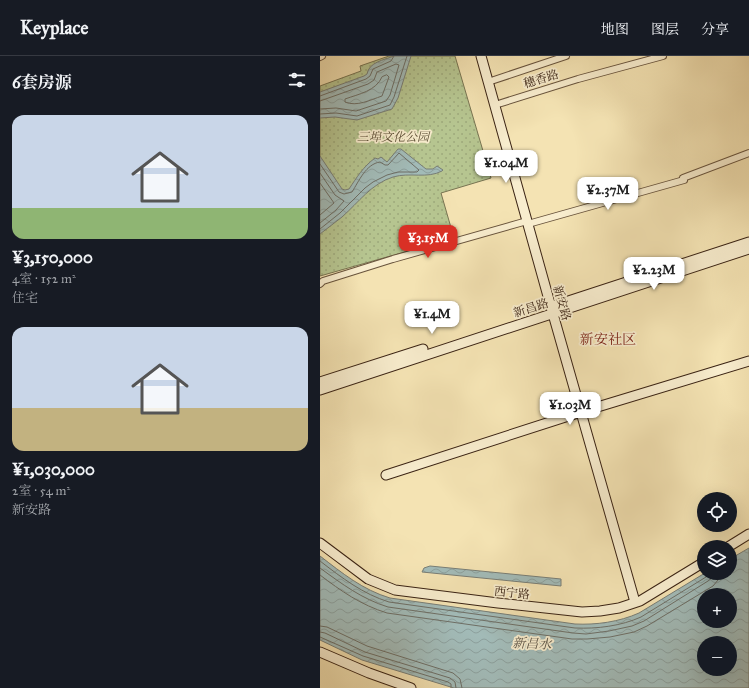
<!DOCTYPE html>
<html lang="zh">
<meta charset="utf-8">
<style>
body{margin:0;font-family:"IM FELL Great Primer","Noto Serif SC",serif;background:#242831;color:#f1f3f6;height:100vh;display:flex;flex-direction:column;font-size:15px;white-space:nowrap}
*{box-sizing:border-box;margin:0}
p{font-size:13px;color:#9ea1a6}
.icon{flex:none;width:22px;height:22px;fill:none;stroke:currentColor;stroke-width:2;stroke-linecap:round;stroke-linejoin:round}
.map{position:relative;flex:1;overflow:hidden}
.sheet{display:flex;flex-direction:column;background:#171b24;width:320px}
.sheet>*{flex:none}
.buttons{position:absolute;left:377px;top:436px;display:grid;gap:8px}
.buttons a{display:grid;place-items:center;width:40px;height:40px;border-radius:50%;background:#171b24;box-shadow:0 4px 16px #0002;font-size:20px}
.price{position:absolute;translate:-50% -34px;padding:0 9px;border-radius:8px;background:#fff;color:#222;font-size:13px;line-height:26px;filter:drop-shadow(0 1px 2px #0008)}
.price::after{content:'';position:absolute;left:50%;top:24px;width:12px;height:9px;margin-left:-6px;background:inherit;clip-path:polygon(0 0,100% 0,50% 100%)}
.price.current{background:#d93025;color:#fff}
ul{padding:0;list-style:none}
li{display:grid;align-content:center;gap:8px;height:212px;padding:0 12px}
li span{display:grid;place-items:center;height:124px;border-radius:12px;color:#555}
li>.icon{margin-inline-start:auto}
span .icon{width:72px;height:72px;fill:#fffc;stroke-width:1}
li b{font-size:17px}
h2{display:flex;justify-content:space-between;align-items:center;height:48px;padding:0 12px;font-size:17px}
header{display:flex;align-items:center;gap:24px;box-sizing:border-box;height:56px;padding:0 20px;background:#171b24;border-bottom:1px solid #363941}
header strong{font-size:19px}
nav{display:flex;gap:22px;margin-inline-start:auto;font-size:14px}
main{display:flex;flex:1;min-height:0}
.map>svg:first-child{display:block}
.park{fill:url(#park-dots);stroke:#787452}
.water{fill:url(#water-waves);stroke:#787e76;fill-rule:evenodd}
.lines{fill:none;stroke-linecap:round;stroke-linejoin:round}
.shore{stroke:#6e6f66;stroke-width:1}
.street-casing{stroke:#68533c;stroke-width:8}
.secondary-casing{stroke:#3a2314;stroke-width:11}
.street{stroke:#f8edce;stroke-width:6}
.secondary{stroke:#f8edce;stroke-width:9}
.labels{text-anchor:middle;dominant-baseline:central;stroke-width:3.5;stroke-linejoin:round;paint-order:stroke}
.street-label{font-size:12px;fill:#3a2314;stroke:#f8edce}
.park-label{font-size:12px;font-style:italic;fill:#594c33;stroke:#f8edce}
.water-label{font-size:13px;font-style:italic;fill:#595145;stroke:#f8edce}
.quarter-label{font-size:14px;fill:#7a1f14;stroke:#f8edce}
</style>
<header>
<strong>Keyplace</strong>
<nav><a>地图</a><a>图层</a><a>分享</a></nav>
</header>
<main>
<section class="sheet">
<h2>6套房源<svg class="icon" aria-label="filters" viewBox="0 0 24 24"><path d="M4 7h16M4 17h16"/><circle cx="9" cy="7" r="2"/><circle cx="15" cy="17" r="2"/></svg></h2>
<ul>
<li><span style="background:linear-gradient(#c9d6e8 75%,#8fb573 0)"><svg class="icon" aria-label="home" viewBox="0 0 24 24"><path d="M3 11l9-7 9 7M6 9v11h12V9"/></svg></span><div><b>¥3,150,000</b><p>4室 · 152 m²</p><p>住宅</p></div></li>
<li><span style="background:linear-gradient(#c9d6e8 65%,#c2b280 0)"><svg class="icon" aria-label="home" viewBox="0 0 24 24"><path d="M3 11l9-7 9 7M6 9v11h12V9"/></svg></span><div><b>¥1,030,000</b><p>2室 · 54 m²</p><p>新安路</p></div></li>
</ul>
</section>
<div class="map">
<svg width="429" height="632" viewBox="0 0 429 632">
<defs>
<pattern id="park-dots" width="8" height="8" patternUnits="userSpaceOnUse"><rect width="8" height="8" fill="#b6c590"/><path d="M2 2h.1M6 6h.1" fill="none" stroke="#9da97b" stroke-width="1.8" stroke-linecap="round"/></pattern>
<pattern id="water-waves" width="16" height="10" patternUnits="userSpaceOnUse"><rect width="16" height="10" fill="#a2bbb8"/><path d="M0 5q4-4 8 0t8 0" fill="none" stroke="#8ca09d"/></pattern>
</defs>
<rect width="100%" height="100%" fill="#f4e3b3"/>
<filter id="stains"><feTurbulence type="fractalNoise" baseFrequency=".005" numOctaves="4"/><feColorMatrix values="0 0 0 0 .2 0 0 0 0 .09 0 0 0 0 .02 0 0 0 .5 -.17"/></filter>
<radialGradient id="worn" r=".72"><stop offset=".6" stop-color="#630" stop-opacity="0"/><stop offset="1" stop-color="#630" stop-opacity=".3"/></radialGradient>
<polygon class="park" points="69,0 135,0 171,122 121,137 134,182 0,220 0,30 41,15 40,10"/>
<g class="water">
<path d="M74,0H91L78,42L72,53L37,64L15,61L0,62V36L44,20L47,18C49,6 64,4 74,0Z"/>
<path d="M78,93H81L106,113H113L117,110L123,114L122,115C107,123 90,116 73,121C51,128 39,146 22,161C15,167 7,172 0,178V100L22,133L25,134L29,133C37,121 43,111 55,102L58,103L61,101L67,106Z"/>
<path d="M429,492V632H134L42,604L0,584V500C22,517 43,534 70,542L255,568C276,569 299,566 319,557L385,517H410V503ZM384,539H410V565H384ZM384,587H410V613H384Z"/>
<polygon points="110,510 241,523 241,530 102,516 104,512"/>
</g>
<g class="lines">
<g class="shore">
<path d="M67,19L69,21L62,40C50,44 37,51 25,46V43C39,38 56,35 62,21Z"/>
<polyline points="0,40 46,23 50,20 53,13 71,5 74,0"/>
<polyline points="0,45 48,28 54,24 57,16 76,8 79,9 70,39 66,45 36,55 16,52 0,53"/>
<polyline points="0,58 16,57 37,60 70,49 74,41 87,0"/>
<path d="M0,108L19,136L24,138L32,136C39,125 46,108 60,106L65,109H68L79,97L99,114L97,116H78L67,119L53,126L45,132L20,157L0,173"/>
<polyline points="0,117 15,139 24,145 16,154 0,167"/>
<polyline points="0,127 14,147 0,159"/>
<path d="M0,505C22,522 43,538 69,546L255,572C277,573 301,570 321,561L386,521L388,517"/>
<path d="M0,512C22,528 42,543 68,551L253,577L266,578L289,575L312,570L324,565L388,525L392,522L393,517"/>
<path d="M0,519C21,535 41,549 67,557L252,583H267L290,581L314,576L327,570L393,530L398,524L399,517"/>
<polyline points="0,570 7,571 47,590 133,617 140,623 142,632"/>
<polyline points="0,576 5,577 45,596 130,622 135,626 136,632"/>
<polyline points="0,581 43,600 128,626 131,628 131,632"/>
</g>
<g class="street-casing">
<g id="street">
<polyline points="0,1 2,0"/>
<polyline points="168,26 246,0"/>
<polyline points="175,49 258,23 343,0"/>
<polyline points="363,122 429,97"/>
<polyline points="208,168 364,124"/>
<polyline points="0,228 3,225 73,203 207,165"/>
</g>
</g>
<g class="secondary-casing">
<g id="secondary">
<polyline points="161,0 231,251 315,546"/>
<polyline points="233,250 429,186"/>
<polyline points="0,326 103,293"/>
<polyline points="0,334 429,193"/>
<polyline points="66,419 261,356 429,305"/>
<polyline points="0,487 48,523 75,534 178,547 262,556 280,555 299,552 320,545 384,506"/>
<polyline points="408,491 429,478"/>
<polyline points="0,596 49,617 91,632"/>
</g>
</g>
<use href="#street" class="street"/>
<use href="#secondary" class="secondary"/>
</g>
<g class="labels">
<g class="street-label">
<text transform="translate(221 23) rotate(-17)">穗香路</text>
<text transform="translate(242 247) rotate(74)">新安路</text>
<text transform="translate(211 252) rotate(-18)">新昌路</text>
<text transform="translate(192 537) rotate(6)">西宁路</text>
</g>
<g class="park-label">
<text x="73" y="81">三埠文化公园</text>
</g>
<g class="water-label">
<text transform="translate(212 588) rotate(2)">新昌水</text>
</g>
<g class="quarter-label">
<text x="288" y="283">新安社区</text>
</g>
</g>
<rect width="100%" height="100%" filter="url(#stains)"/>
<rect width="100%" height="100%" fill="url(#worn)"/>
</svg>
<div class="buttons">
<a><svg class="icon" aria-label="locate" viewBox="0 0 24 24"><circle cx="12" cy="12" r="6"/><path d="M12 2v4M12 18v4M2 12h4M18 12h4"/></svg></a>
<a><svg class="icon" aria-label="layers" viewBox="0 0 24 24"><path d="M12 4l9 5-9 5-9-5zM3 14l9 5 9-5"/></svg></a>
<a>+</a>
<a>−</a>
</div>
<b class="price" style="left:186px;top:128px">¥1.04M</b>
<b class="price" style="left:288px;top:155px">¥2.37M</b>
<b class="price current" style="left:108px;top:203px">¥3.15M</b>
<b class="price" style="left:334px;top:235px">¥2.23M</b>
<b class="price" style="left:112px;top:279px">¥1.4M</b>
<b class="price" style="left:250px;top:370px">¥1.03M</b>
</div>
</main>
